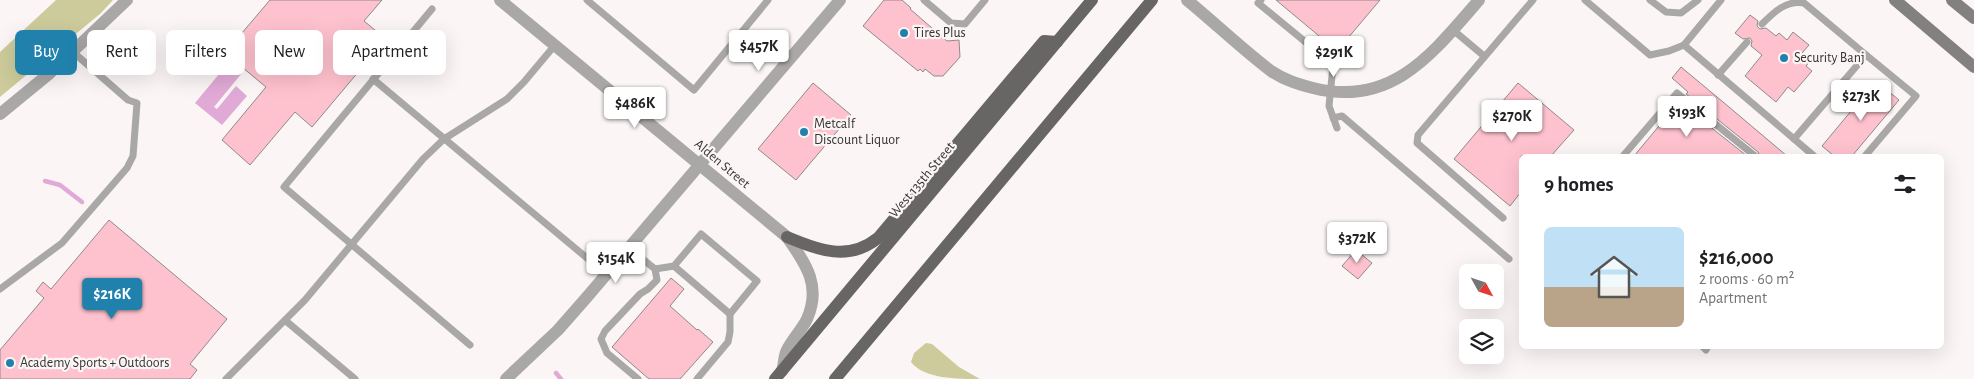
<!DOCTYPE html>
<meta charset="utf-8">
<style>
body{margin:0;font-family:"Alegreya Sans",sans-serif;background:#f6f6f6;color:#202124;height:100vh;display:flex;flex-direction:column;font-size:19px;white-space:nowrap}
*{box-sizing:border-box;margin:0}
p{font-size:16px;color:#757577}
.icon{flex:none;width:28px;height:28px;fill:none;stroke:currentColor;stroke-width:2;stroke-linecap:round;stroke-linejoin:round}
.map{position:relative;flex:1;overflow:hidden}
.sheet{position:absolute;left:1519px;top:154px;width:425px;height:195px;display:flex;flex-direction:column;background:#fff;border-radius:8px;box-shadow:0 5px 20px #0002}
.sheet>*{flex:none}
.guide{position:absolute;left:15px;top:30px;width:475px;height:45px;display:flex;gap:10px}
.needle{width:32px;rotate:130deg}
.tools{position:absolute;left:1459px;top:264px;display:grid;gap:10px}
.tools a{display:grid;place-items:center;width:45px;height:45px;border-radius:8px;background:#fff;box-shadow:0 5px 20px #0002;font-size:25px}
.price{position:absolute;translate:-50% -42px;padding:0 11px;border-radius:5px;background:#fff;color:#222;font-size:16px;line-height:32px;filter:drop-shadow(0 1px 2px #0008)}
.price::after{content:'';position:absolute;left:50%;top:30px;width:15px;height:11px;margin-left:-8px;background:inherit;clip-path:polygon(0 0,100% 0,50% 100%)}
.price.current{background:#2181ad;color:#fff}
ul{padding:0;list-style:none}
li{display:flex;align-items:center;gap:15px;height:125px;padding:0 25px}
li span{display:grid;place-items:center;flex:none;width:140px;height:100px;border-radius:8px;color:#555}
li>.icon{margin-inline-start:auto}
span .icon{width:60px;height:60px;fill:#fffc;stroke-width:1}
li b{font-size:21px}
h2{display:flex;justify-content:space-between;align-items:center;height:60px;padding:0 25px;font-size:21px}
.tag{padding:0 18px;border-radius:8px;background:#fff;box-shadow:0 5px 20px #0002;font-size:18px;line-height:45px}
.tag.current{background:#2181ad;color:#fff}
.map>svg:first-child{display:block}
.green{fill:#cdcb9b}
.water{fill:#e1aad6}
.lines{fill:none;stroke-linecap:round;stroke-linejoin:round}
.stream{stroke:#e1aad6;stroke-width:4.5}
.building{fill:#fec2ce;stroke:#8e8a8a}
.service{stroke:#a9a8a6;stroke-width:7}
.minor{stroke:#a9a8a6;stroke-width:12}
.tertiary{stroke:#a9a8a6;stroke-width:12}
.secondary{stroke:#83817f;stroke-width:12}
.primary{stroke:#686664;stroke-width:12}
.poi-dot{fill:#2181ad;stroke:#fbf6f5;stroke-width:2}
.labels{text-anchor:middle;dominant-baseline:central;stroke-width:4.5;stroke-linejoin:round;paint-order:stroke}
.poi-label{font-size:14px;fill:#363433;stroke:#fbf6f5;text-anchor:start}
.street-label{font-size:14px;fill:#363433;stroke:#fbf6f5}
</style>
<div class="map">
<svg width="1974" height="379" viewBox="0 0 1974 379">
<rect width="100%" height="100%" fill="#fbf6f5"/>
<g class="green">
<polygon points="56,0 113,0 101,13 0,97 0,52"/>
<path d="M926,343L932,344L959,367L980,379C957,379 924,379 911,362L914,353Z"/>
</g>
<polygon class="water" points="229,62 242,73 214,107 217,109 236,86 247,96 222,125 195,103"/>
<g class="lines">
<g class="stream">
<polyline points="45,181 60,185 82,202"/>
<polyline points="556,373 561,379"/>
</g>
</g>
<g class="building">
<polygon points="270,0 382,0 364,21 386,39 312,127 295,112 250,165 222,140 266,87 225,53"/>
<polygon points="884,0 902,0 911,8 910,9 947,41 959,40 960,57 943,76 934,76 925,69 923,72 920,69 918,71 863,26"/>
<polygon points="1276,0 1380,0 1337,51"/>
<polygon points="1750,15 1758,21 1757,26 1760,29 1766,28 1776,36 1779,33 1787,40 1793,32 1809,45 1802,53 1811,60 1806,66 1812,71 1794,92 1788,87 1776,102 1745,76 1762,55 1751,46 1752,41 1750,38 1743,39 1735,33"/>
<polygon points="1681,67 1729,107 1787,156 1760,156 1758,152 1686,94 1688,92 1672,78"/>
<polygon points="1876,81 1899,100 1852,156 1834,156 1822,146"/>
<polygon points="813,83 851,115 796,180 758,149"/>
<polygon points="1518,83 1574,130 1551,156 1521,156 1521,192 1510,206 1454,159"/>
<polygon points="1679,102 1747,156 1634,156"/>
<polygon points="109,220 227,319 190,364 197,370 190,379 0,379 0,350 44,298 36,291 43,282 51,289"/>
<polygon points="1356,250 1372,263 1358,279 1342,266"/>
<polygon points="671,278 684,289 670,306 697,330 698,329 713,342 680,379 649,379 612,347"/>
</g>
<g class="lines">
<g class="service">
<polyline points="587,0 694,90 768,0"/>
<polyline points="924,0 951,23 965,24 985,0"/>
<polyline points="1261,0 1258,3 1325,58 1333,66 1329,106 1337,128"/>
<polyline points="1585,0 1650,55 1669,51 1684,45 1721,0"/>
<polyline points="1650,0 1666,12 1681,13 1698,0"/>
<polyline points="432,9 284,187 470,345"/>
<path d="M1762,24C1774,12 1786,0 1804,3L1866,55L1794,139"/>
<polyline points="1453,30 1484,56"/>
<polyline points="1684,45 1814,156"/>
<polyline points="1718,75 1747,42"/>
<polyline points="373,79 606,274"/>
<polyline points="1333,118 1342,116 1509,259"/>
<polyline points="1623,156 1677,93 1755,156"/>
<polyline points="1865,156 1916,96 1866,55"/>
<polyline points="1503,218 1417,143 1418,135 1533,0"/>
<polyline points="629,248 655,269 674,266 701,234 757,281 730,314 674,266"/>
<polyline points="0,289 62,243 127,168 133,156 137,103 128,100 73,52"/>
<polyline points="286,321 355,379"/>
<polyline points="1702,346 1706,350 1708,346"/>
<polyline points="226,379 305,300 423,159 444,139 507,99 524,82 555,45"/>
<polyline points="638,379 607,353 601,339 605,331 640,294 648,289 657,280 655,269"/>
<polyline points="697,379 728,342 730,332 730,314"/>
</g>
<g class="minor">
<path d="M1187,0C1215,23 1242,49 1271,71C1284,80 1298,84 1313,88C1392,108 1433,53 1479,0"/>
<polyline points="506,379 558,330 587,297 840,0"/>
</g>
<g class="tertiary">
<path d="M500,0L787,237C805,263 822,285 807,319C802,330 791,340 786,352C784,357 784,365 782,371"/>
<polyline points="0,114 50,73 127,0"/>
</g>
<g class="secondary">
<polyline points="1895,0 1974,67"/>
<polyline points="1952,0 1974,18"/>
</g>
<g class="primary">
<path d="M787,237C819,250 848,262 878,238L1044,41L1057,42"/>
<polyline points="775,379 1092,0"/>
<polyline points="835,379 1152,0"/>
</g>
</g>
<g class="poi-dot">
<circle cx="904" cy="33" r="5"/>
<circle cx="1784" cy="58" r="5"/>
<circle cx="804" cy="132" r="5"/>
<circle cx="10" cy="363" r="5"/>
</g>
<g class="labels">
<g class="poi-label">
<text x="914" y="33">Tires Plus</text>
<text x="1794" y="58">Security Banj</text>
<text x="814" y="124">Metcalf<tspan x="814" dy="16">Discount Liquor</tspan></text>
<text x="20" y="363">Academy Sports + Outdoors</text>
</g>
<g class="street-label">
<text transform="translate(722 164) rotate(40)">Alden Street</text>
<text transform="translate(922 180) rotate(-50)">West 135th Street</text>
</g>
</g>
</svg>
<div class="tools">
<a><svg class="needle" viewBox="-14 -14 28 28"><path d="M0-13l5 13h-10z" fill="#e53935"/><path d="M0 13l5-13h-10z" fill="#757577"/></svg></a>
<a><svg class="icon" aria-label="layers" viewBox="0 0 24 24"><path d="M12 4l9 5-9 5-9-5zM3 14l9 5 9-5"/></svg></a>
</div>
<b class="price" style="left:759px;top:72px">$457K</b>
<b class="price" style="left:1334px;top:78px">$291K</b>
<b class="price" style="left:1861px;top:122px">$273K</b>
<b class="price" style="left:635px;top:129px">$486K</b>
<b class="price" style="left:1687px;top:138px">$193K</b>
<b class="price" style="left:1512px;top:142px">$270K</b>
<b class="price" style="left:1357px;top:264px">$372K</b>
<b class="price" style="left:616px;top:284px">$154K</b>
<b class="price current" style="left:112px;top:320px">$216K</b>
<div class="guide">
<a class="tag current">Buy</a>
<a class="tag">Rent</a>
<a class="tag">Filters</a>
<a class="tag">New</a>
<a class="tag">Apartment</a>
</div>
<section class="sheet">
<h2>9 homes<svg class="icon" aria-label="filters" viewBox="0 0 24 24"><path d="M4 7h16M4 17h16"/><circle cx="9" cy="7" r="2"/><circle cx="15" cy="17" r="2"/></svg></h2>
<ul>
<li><span style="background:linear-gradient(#bfe0f5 60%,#b9a48a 0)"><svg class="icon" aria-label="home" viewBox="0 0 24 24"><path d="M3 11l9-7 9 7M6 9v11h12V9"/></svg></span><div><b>$216,000</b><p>2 rooms · 60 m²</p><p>Apartment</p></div></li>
</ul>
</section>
</div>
